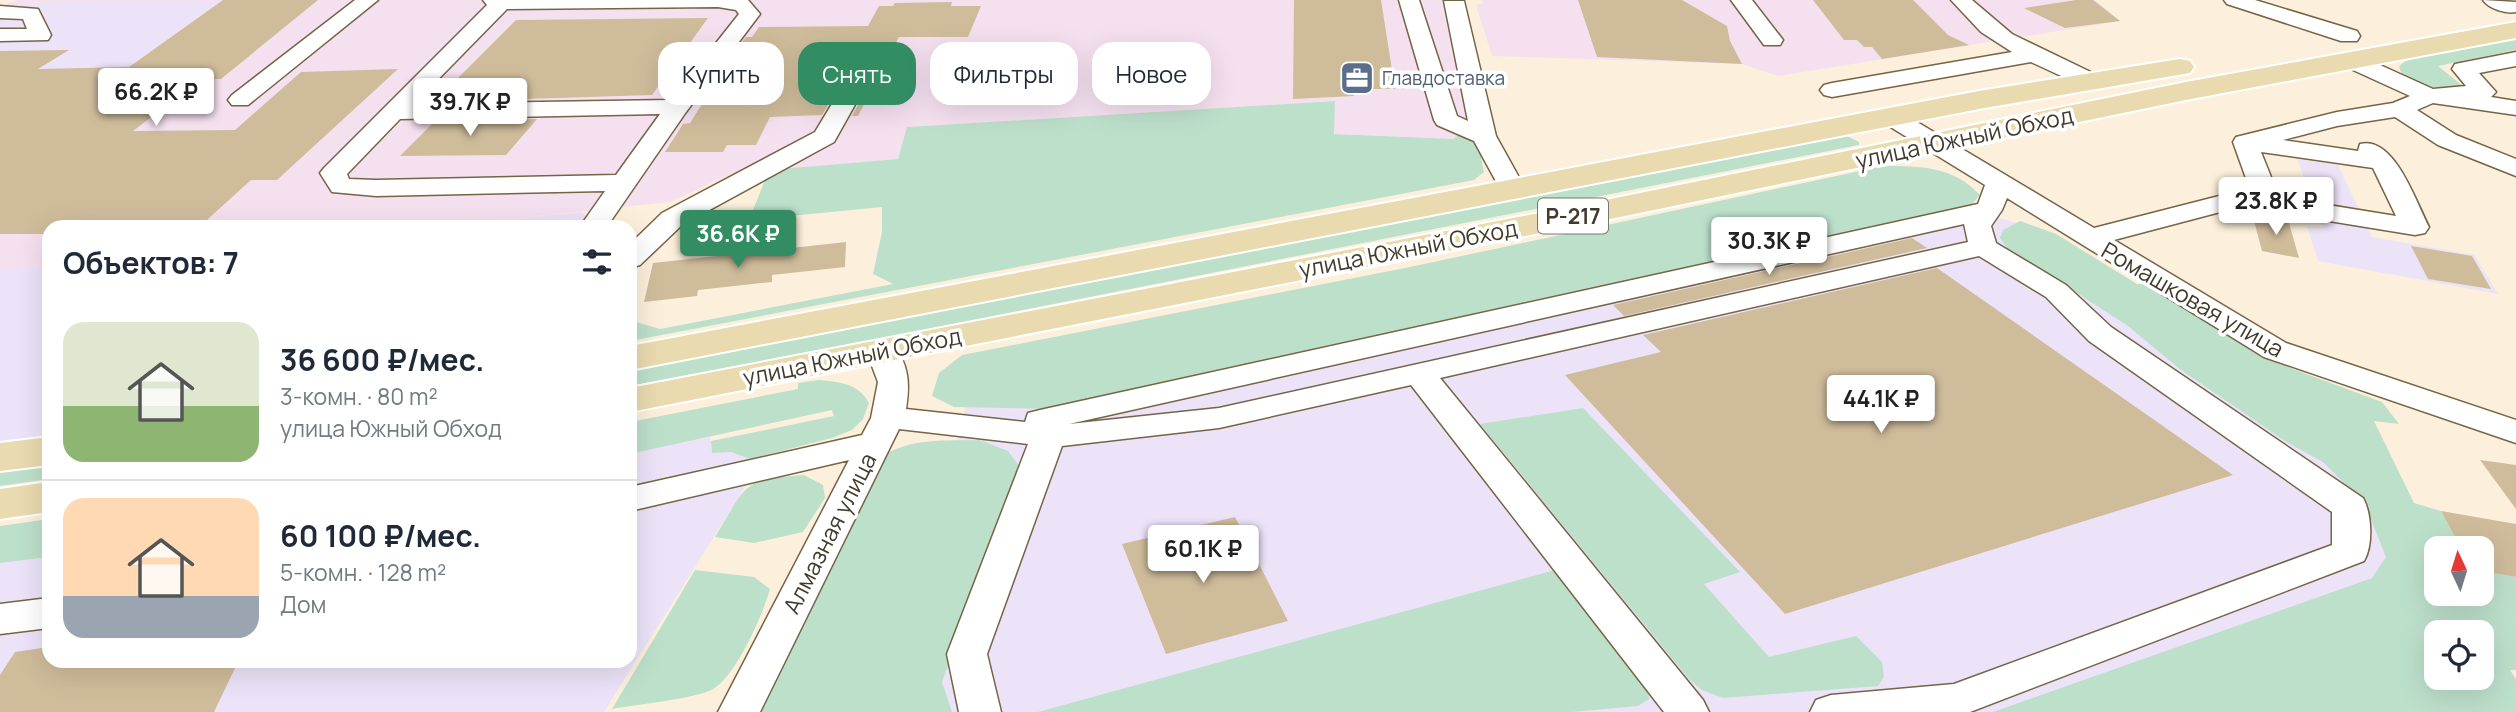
<!DOCTYPE html>
<html lang="ru">
<meta charset="utf-8">
<style>
body{margin:0;font-family:Manrope,sans-serif;background:#f2f2f3;color:#1f2937;height:100vh;display:flex;flex-direction:column;font-size:26px;white-space:nowrap}
*{box-sizing:border-box;margin:0}
p{font-size:23px;color:#747a83}
.icon{flex:none;width:38px;height:38px;fill:none;stroke:currentColor;stroke-width:2;stroke-linecap:round;stroke-linejoin:round}
.map{position:relative;flex:1;overflow:hidden}
.details{position:absolute;left:42px;top:220px;width:595px;height:448px;display:flex;flex-direction:column;background:#fff;border-radius:21px;box-shadow:0 7px 28px #0002}
.details>*{flex:none}
.top-card{position:absolute;left:658px;top:42px;width:665px;height:63px;display:flex;gap:14px}
.needle{width:46px;rotate:356deg}
.buttons{position:absolute;left:2424px;top:536px;display:grid;gap:14px}
.buttons a{display:grid;place-items:center;width:70px;height:70px;border-radius:14px;background:#fff;box-shadow:0 7px 28px #0002;font-size:35px}
.price{position:absolute;translate:-50% -60px;padding:0 16px;border-radius:7px;background:#fff;color:#222;font-size:23px;line-height:46px;filter:drop-shadow(0 2px 4px #0008)}
.price::after{content:'';position:absolute;left:50%;top:42px;width:21px;height:16px;margin-left:-10px;background:inherit;clip-path:polygon(0 0,100% 0,50% 100%)}
.price.current{background:#338d63;color:#fff}
ul{padding:0;list-style:none}
li{display:flex;align-items:center;gap:21px;height:175px;padding:0 21px}
li+li{border-top:2px solid #e0e1e3}
li span{display:grid;place-items:center;flex:none;width:196px;height:140px;border-radius:21px;color:#555}
li>.icon{margin-inline-start:auto}
span .icon{width:84px;height:84px;fill:#fffc;stroke-width:1}
li b{font-size:30px}
h2{display:flex;justify-content:space-between;align-items:center;height:84px;padding:0 21px;font-size:30px}
.chip{padding:0 24px;border-radius:21px;background:#fff;box-shadow:0 7px 28px #0002;font-size:24px;line-height:63px}
.chip.current{background:#338d63;color:#fff}
.map>svg:first-child{display:block}
.commercial{fill:#ece3f8}
.industrial{fill:#f5e0f0}
.green{fill:#bde0cb;fill-rule:evenodd}
.building{fill:#cfbc9b}
.lines{fill:none;stroke-linecap:round;stroke-linejoin:round}
.minor-casing{stroke:#756445;stroke-width:3}
.major-casing{stroke:#fff;stroke-width:4}
.minor{fill:#fff;fill-rule:evenodd}
.major{fill:#eadaaf;fill-rule:evenodd}
.labels{text-anchor:middle;dominant-baseline:central;stroke-width:7;stroke-linejoin:round;paint-order:stroke}
.far-service-label{font-size:19px;fill:#4e5e75;stroke:#fff;text-anchor:start}
.shield{fill:#fff;stroke:#7b766c;stroke-width:2}
.shield-label{font-size:21px;font-weight:bold;fill:#423b2d}
.street-label{font-size:23px;fill:#423b2d;stroke:#fff}
</style>
<div class="map">
<svg width="2516" height="712" viewBox="0 0 2516 712">
<rect width="100%" height="100%" fill="#fcf0dc"/>
<g class="commercial">
<polygon points="223,0 129,67 61,69 0,93 0,8 9,3"/>
<polygon points="2297,159 2338,165 2372,237 2474,255 2498,294 2318,261 2307,226 2323,227"/>
<polygon points="1957,206 2051,233 2338,410 2436,677 2456,712 836,712 956,444 968,398"/>
<polygon points="581,212 590,219 583,227 422,228"/>
<polygon points="49,265 49,435 0,442 0,270"/>
<polygon points="710,437 712,453 731,452 750,459 749,481 604,712 0,712 0,563 49,557 49,662 630,662 630,454"/>
</g>
<g class="industrial">
<polygon points="16,0 1444,0 1472,127 1455,139 1334,134 1334,101 908,127 899,159 731,174 670,202 422,228 49,228 49,265 0,270 0,93 61,69 130,67 222,1 9,3"/>
<polygon points="1482,0 2095,0 2120,21 1778,76 1742,64 1492,56 1476,5 1483,3"/>
</g>
<g class="green">
<path d="M2516,39V50L2438,66L2464,87C2445,88 2404,92 2399,66L2407,60Z"/>
<polygon points="1335,101 1334,134 1454,139 1459,134 1478,143 1484,172 1474,180 630,341 630,320 660,329 893,284 873,274 882,232 882,207 749,220 769,170 898,159 907,127"/>
<polygon points="1847,136 1859,142 1859,145 882,338 630,386 630,370"/>
<path d="M1883,166C1921,166 1953,166 1980,195L1967,210L1061,409L954,407L932,396L939,373L962,355L1410,267Z"/>
<path d="M2020,221L2056,234L2137,284H2145L2250,348L2293,369L2382,402L2399,424L2374,421L2414,503L2441,511L2461,548H2436V593H2482V571L2516,577V670H2510L2516,679V712H1993L2372,578L2386,557L2365,504L2323,462L2288,443L2181,370L2128,326L2007,248L2000,238L2003,230ZM2436,632H2482V677H2436Z"/>
<path d="M819,380C840,382 858,383 869,403L863,419L852,430L832,438L750,459L731,452L712,453L711,441L834,416L832,410L630,454V422L798,389V383Z"/>
<polygon points="1583,408 1740,572 1704,584 1769,657 1856,636 1882,662 1884,677 1878,686 1723,698 1702,690 1689,679 1480,424"/>
<path d="M980,440L1008,451L1020,467L942,682L952,712H755L879,458C910,437 945,441 980,440Z"/>
<polygon points="49,463 49,479 0,486 0,470"/>
<path d="M804,475L823,485L825,498L803,532L754,543L715,537C747,485 740,480 804,475Z"/>
<polygon points="49,519 49,557 0,563 0,526"/>
<polygon points="1559,569 1648,686 1649,699 1638,706 1572,712 1038,712"/>
<path d="M695,570L754,577L770,589C763,614 734,682 709,691C685,700 639,704 612,709Z"/>
</g>
<g class="building">
<polygon points="223,0 318,0 221,79 201,79 133,131 235,130 301,72 398,69 277,180 251,180 198,228 49,228 49,234 0,234 0,51 69,50 38,69 129,67"/>
<polygon points="1294,0 1381,0 1395,89 1354,89 1354,96 1293,99"/>
<polygon points="1578,0 1682,0 1727,26 1730,41 1742,64 1597,57"/>
<polygon points="1813,0 1913,0 1948,35 1969,45 1882,59 1872,47 1864,47 1857,40 1844,40"/>
<polygon points="2076,0 2093,0 2120,21 2065,28 2024,8"/>
<polygon points="952,2 951,6 981,6 968,37 899,37 858,116 852,116 877,70 874,63 865,59 854,63 822,115 770,117 756,145 727,145 723,152 665,152 683,124 690,123 736,50 746,37 752,37 759,27 868,26 879,6 893,6 895,3"/>
<polygon points="708,18 652,95 455,101 458,97 438,98 516,20"/>
<polygon points="537,119 506,155 400,156 435,121"/>
<polygon points="2253,217 2289,223 2299,258 2262,251"/>
<polygon points="1912,238 1927,248 1624,316 1613,305"/>
<polygon points="846,242 845,267 772,275 772,282 698,290 697,296 644,302 653,263"/>
<polygon points="2411,246 2472,256 2491,289 2428,279"/>
<polygon points="1937,268 2233,475 1785,614 1565,375 1661,352 1643,335"/>
<polygon points="2480,460 2516,465 2516,509"/>
<polygon points="2441,511 2516,524 2516,577 2482,571 2482,548 2461,548"/>
<polygon points="1235,517 1288,621 1166,654 1122,544"/>
<polygon points="49,647 49,662 238,662 214,712 0,712 0,675 15,652"/>
</g>
<g class="lines">
<g class="minor-casing">
<g id="minor">
<polygon points="355,0 378,0 248,105 232,105 228,100 232,95"/>
<path d="M483,0H748L760,14L686,112L606,228H579L605,191L376,196L332,192L320,173L324,168L487,5ZM718,7L736,10L739,14L671,100L414,104L507,9ZM660,114L616,175L376,180L349,179L347,174L400,119Z"/>
<polygon points="1399,0 1419,0 1457,116 1468,121 1444,1 1464,1 1496,136 1526,190 1522,196 1513,198 1504,196 1474,141 1437,125 1434,120"/>
<polygon points="1731,0 1752,0 1783,40 1780,45 1764,45"/>
<polygon points="1951,0 1972,0 2012,34 2101,77 2105,82 2101,87 2085,87 2031,62 1832,97 1824,95 1820,90 1824,85 1832,83 2012,52 1981,32"/>
<polygon points="2224,0 2255,0 2357,31 2360,36 2357,41 2341,41 2227,4"/>
<path d="M2483,0L2516,2V12C2506,14 2489,9 2483,0Z"/>
<polygon points="0,6 38,9 51,35 48,40 0,41 0,29 27,29 23,19 0,18"/>
<path d="M2516,52V66L2479,73L2496,92L2491,97L2516,101V115L2433,103L2417,110L2456,135L2516,159V176L2438,145L2395,117L2337,126L2283,140L2358,151L2360,144C2394,135 2416,202 2429,227L2425,233L2415,235L2268,211H2224L2114,240L2286,343L2516,420V443L2264,357L2007,198L2002,210L1991,226L1996,243L2066,285L2111,327L2363,498C2372,514 2373,546 2364,561L1970,712H1810L1816,700L1831,695L1954,684L2332,545V512L2089,341L2046,297L1979,256L1440,378L1703,700L1709,712H1664L1411,385L1219,428L1062,446L987,654L1001,712H959L947,654L1028,444L899,429L760,712H718L849,460L630,511V487L862,435L871,418L878,382L866,350L871,343L882,341L893,343C909,366 910,383 906,409L1025,422L1028,413L1040,410L1978,204L1985,185L1884,123L1881,118L1884,113L1893,111L1902,113L2094,228L2223,195H2252L2233,142L2236,137L2337,112L2393,103L2410,96L2342,65L2339,60L2342,55H2358L2433,89L2466,86L2452,69L2455,64ZM2261,152L2373,168L2396,216L2279,197ZM1964,224L1968,242L1219,408L1069,424Z"/>
<polygon points="864,62 872,64 875,69 834,142 682,225 640,265 630,268 630,244 662,213 815,132 856,64"/>
<polygon points="49,598 49,628 0,634 0,604"/>
</g>
</g>
<g class="major-casing">
<g id="major">
<polygon points="2516,22 2516,38 2186,100 1586,224 630,412 630,388 1586,204 2186,82"/>
<polygon points="2180,59 2190,61 2194,67 2190,73 1979,109 630,370 630,346 1979,91"/>
<polygon points="49,437 49,465 0,471 0,443"/>
<polygon points="49,482 49,512 0,519 0,489"/>
</g>
</g>
<use href="#minor" class="minor"/>
<use href="#major" class="major"/>
</g>
<defs>
<g id="office-square" transform="scale(1.75)"><rect x="-9" y="-9" width="18" height="18" rx="4" fill="#5c6f8a" stroke="#fff"/><path d="M-6-3h4V-5.5h4V-3h4V5H-6ZM-1-4.5V-3h2v-1.5ZM-6 0V1H6V0Z" fill="#fff"/></g>
</defs>
<g fill-rule="evenodd">
<use href="#office-square" x="1357" y="78"/>
</g>
<g class="labels">
<g class="far-service-label">
<text x="1382" y="78">Главдоставка</text>
</g>
<rect class="shield" x="1538" y="198.5" width="70" height="35" rx="5"/>
<g class="shield-label">
<text x="1573" y="216">Р-217</text>
</g>
<g class="street-label">
<text transform="translate(1964 137) rotate(-12)">улица Южный Обход</text>
<text transform="translate(1408 248) rotate(-11)">улица Южный Обход</text>
<text transform="translate(2193 299) rotate(30)">Ромашковая улица</text>
<text transform="translate(852 356) rotate(-11)">улица Южный Обход</text>
<text transform="translate(829 533) rotate(-63)">Алмазная улица</text>
</g>
</g>
</svg>
<div class="buttons">
<a><svg class="needle" viewBox="-14 -14 28 28"><path d="M0-13l5 13h-10z" fill="#e53935"/><path d="M0 13l5-13h-10z" fill="#747a83"/></svg></a>
<a><svg class="icon" aria-label="locate" viewBox="0 0 24 24"><circle cx="12" cy="12" r="6"/><path d="M12 2v4M12 18v4M2 12h4M18 12h4"/></svg></a>
</div>
<b class="price" style="left:156px;top:128px">66.2K ₽</b>
<b class="price" style="left:470px;top:138px">39.7K ₽</b>
<b class="price" style="left:2276px;top:237px">23.8K ₽</b>
<b class="price current" style="left:738px;top:270px">36.6K ₽</b>
<b class="price" style="left:1769px;top:277px">30.3K ₽</b>
<b class="price" style="left:1881px;top:435px">44.1K ₽</b>
<b class="price" style="left:1203px;top:585px">60.1K ₽</b>
<div class="top-card">
<a class="chip">Купить</a>
<a class="chip current">Снять</a>
<a class="chip">Фильтры</a>
<a class="chip">Новое</a>
</div>
<section class="details">
<h2>Объектов: 7<svg class="icon" aria-label="filters" viewBox="0 0 24 24"><path d="M4 7h16M4 17h16"/><circle cx="9" cy="7" r="2"/><circle cx="15" cy="17" r="2"/></svg></h2>
<ul>
<li><span style="background:linear-gradient(#dfe7d0 60%,#8fb573 0)"><svg class="icon" aria-label="home" viewBox="0 0 24 24"><path d="M3 11l9-7 9 7M6 9v11h12V9"/></svg></span><div><b>36 600 ₽/мес.</b><p>3-комн. · 80 m²</p><p>улица Южный Обход</p></div></li>
<li><span style="background:linear-gradient(#ffd9b3 70%,#9aa5b1 0)"><svg class="icon" aria-label="home" viewBox="0 0 24 24"><path d="M3 11l9-7 9 7M6 9v11h12V9"/></svg></span><div><b>60 100 ₽/мес.</b><p>5-комн. · 128 m²</p><p>Дом</p></div></li>
</ul>
</section>
</div>
